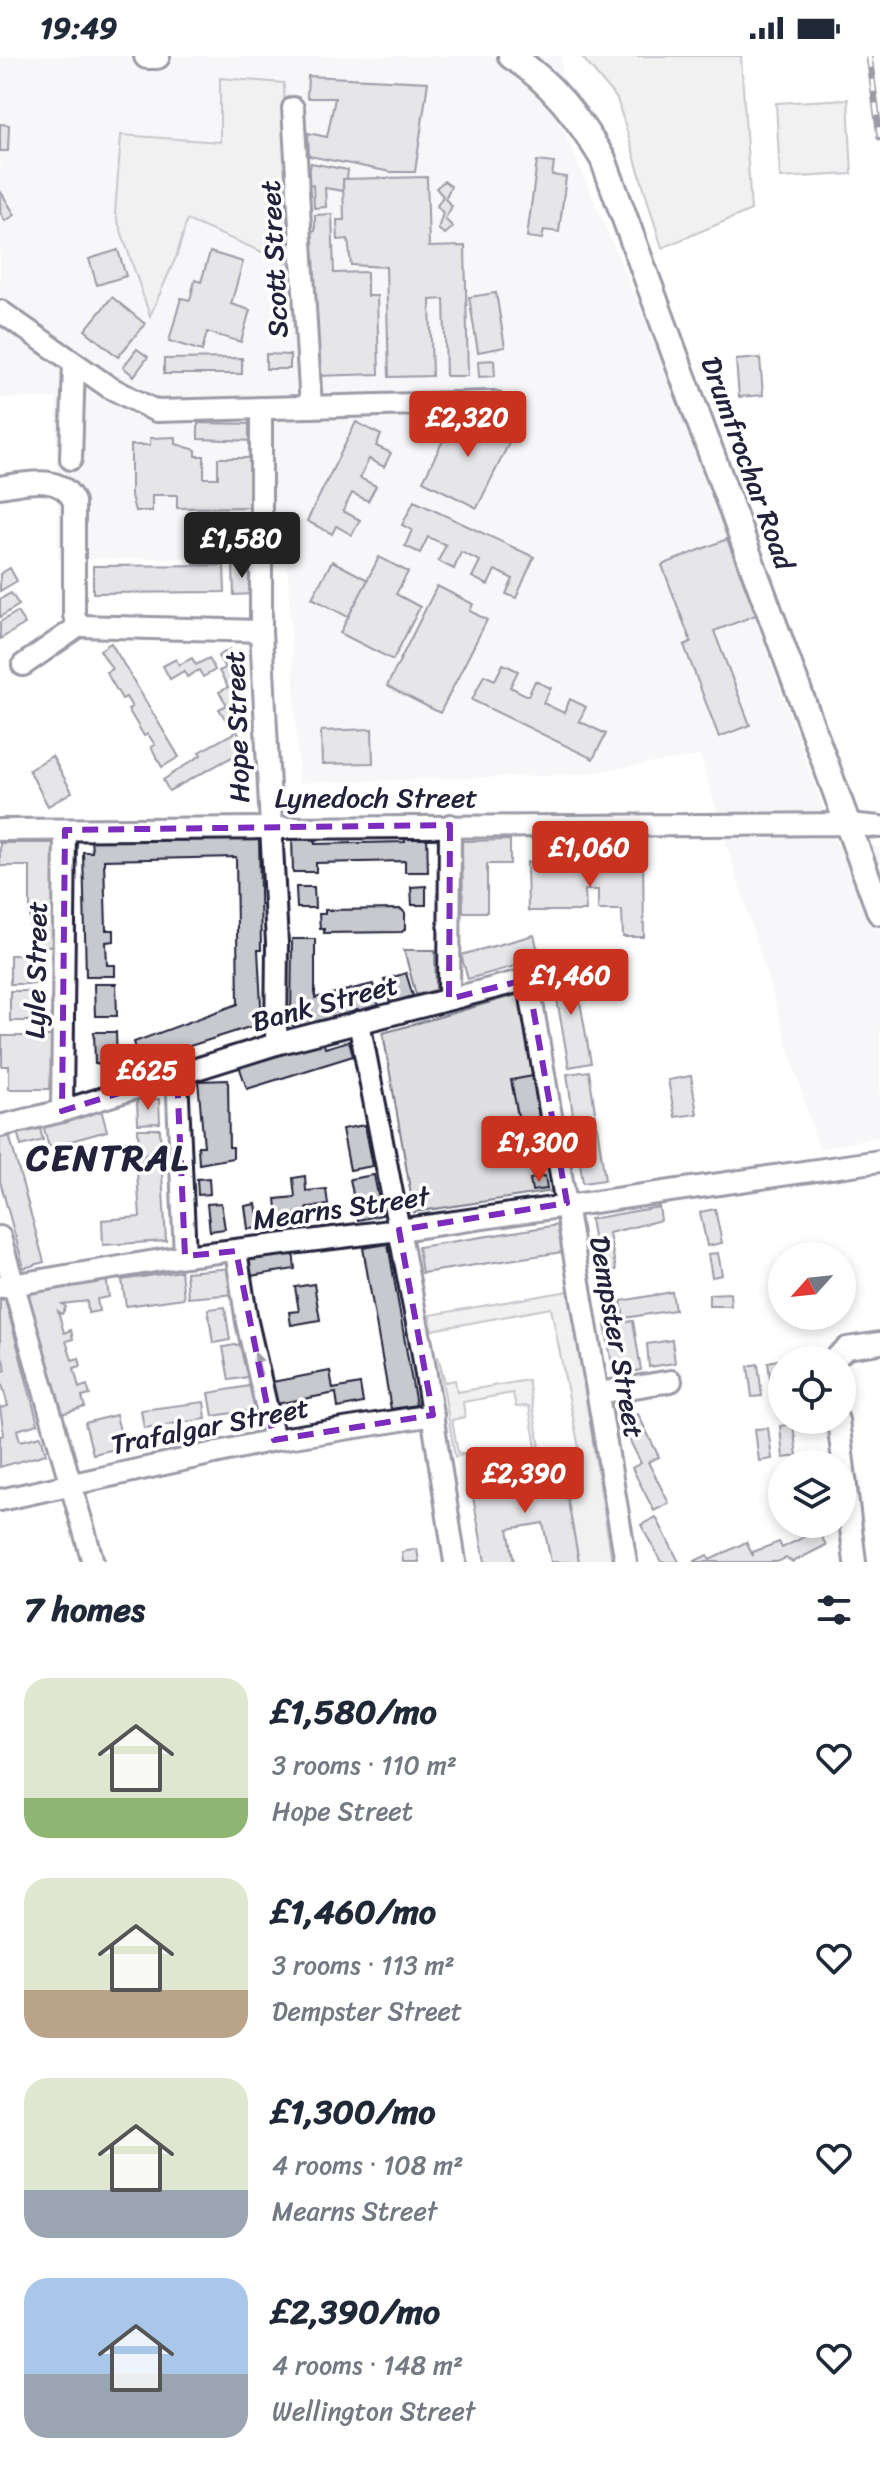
<!DOCTYPE html>
<meta charset="utf-8">
<style>
body{margin:0;font-family:Sriracha,sans-serif;background:#f6f6f7;color:#1f2937;height:100vh;display:flex;flex-direction:column;font-size:30px;white-space:nowrap}
*{box-sizing:border-box;margin:0}
p{font-size:26px;color:#747a83}
.icon{flex:none;width:44px;height:44px;fill:none;stroke:currentColor;stroke-width:2;stroke-linecap:round;stroke-linejoin:round}
.map{position:relative;height:1506px;overflow:hidden}
.details{display:flex;flex-direction:column;background:#fff;flex:1}
.details>*{flex:none}
.needle{width:52px;rotate:243deg}
.buttons{position:absolute;left:768px;top:1186px;display:grid;gap:16px}
.buttons a{display:grid;place-items:center;width:88px;height:88px;border-radius:50%;background:#fff;box-shadow:0 4px 12px #0003;font-size:40px}
.price{position:absolute;translate:-50% -68px;padding:0 18px;border-radius:8px;background:#c8321e;color:#fff;font-size:26px;line-height:52px;filter:drop-shadow(0 2px 4px #0008)}
.price::after{content:'';position:absolute;left:50%;top:48px;width:24px;height:18px;margin-left:-12px;background:inherit;clip-path:polygon(0 0,100% 0,50% 100%)}
.price.active{background:#222;color:#fff}
ul{padding:0;list-style:none}
li{display:flex;align-items:center;gap:24px;height:200px;padding:0 24px}
li span{display:grid;place-items:center;flex:none;width:224px;height:160px;border-radius:24px;color:#555}
li>.icon{margin-inline-start:auto}
span .icon{width:96px;height:96px;fill:#fffc;stroke-width:1}
li b{font-size:34px}
h2{display:flex;justify-content:space-between;align-items:center;height:96px;padding:0 24px;font-size:34px}
.status{display:flex;justify-content:space-between;align-items:center;height:56px;padding:0 40px;background:#fff;direction:ltr}
.status svg{height:22px;fill:currentColor}
.map>svg:first-child{display:block}
.built{fill:#eeeef1}
.green{fill:#dfdfe2;stroke:#80808e;stroke-width:2}
.building{fill:#c8c8cf;stroke:#22223b;stroke-width:2}
.lines{fill:none;stroke-linecap:round;stroke-linejoin:round}
.minor-casing{stroke:#22223b;stroke-width:26}
.major-casing{stroke:#22223b;stroke-width:30}
.minor{stroke:#fff;stroke-width:20}
.major{stroke:#fff;stroke-width:24}
.rail-casing{stroke:#22223b;stroke-width:7}
.rail{stroke:#fff;stroke-width:4;stroke-dasharray:12;stroke-linecap:butt}
.oneway{fill:#9c9ca7}
.marked{fill:none;stroke:#7b2cbf;stroke-width:6;stroke-dasharray:16 10;stroke-linejoin:round}
.labels{text-anchor:middle;dominant-baseline:central;stroke-width:7;stroke-linejoin:round;paint-order:stroke}
.street-label{font-size:28px;fill:#22223b;stroke:#fff}
.district-label{font-size:36px;font-weight:bold;letter-spacing:2px;fill:#22223b;stroke:#fff}
</style>
<div class="status"><b>19:49</b><svg viewBox="0 0 49 12"><path d="M0 12V9h3v3zM5 12V6h3v6zM10 12V3h3v9zM15 12V0h3v12zM26 1h20v11H26zM47 4h2v5h-2z"/></svg></div>
<div class="map">
<svg width="880" height="1506" viewBox="0 0 880 1506">
<rect width="100%" height="100%" fill="#fff"/>
<filter id="ink" filterUnits="userSpaceOnUse"><feTurbulence type="fractalNoise" baseFrequency=".0125" numOctaves="2"/><feDisplacementMap in="SourceGraphic" scale="16" xChannelSelector="R" yChannelSelector="G"/><feConvolveMatrix kernelMatrix="1 2 1 2 8 2 1 2 1" color-interpolation-filters="sRGB"/></filter>
<g filter="url(#ink)">
<polygon class="built" points="0,0 562,0 562,70 662,301 836,789 880,791 880,1080 819,1093 700,700 576,719 299,727 287,501 58,504 56,342 0,342"/>
<g class="green">
<polygon points="581,0 741,0 751,154 662,192 617,43"/>
<polygon points="220,22 284,27 288,207 187,164 177,199 150,260 115,157 121,79 220,86"/>
<polygon points="848,43 852,118 780,122 776,47"/>
<polygon points="404,894 435,894 436,934 416,939"/>
<polygon points="520,938 553,1135 414,1156 383,977"/>
<polygon points="569,1235 612,1506 579,1506 561,1408 578,1405 579,1392 551,1252 432,1274 430,1259"/>
<polygon points="438,1300 445,1326 455,1324 457,1336 528,1324 541,1397 537,1398 529,1350 516,1351 513,1337 463,1346 465,1361 452,1364 458,1397 471,1397 455,1401"/>
</g>
<g class="building">
<polygon points="308,20 428,26 415,116 391,116 309,100 308,77 327,81 335,42 307,42"/>
<polygon points="0,68 9,69 8,95 0,95"/>
<polygon points="537,105 554,107 552,119 566,121 559,176 544,174 542,183 527,181"/>
<polygon points="311,107 348,114 347,123 343,123 343,135 325,132 326,151 314,152 313,129 307,128"/>
<polygon points="427,121 429,191 465,190 468,320 446,320 444,243 430,244 432,320 389,321 386,211 351,209 348,183 338,184 337,164 344,164 343,123"/>
<polygon points="444,125 451,130 445,143 452,150 445,163 453,171 445,178 438,173 443,157 437,150 443,140 436,132"/>
<polygon points="1,136 15,159 5,165 0,156"/>
<polygon points="332,158 334,217 367,216 367,240 377,240 379,318 316,320 312,175 315,175 315,159"/>
<polygon points="118,194 126,220 97,229 89,203"/>
<polygon points="210,196 243,206 231,248 250,254 241,286 207,276 202,295 169,285 181,242 190,244 195,224 201,226"/>
<polygon points="496,237 505,291 478,296 469,241"/>
<polygon points="112,241 145,268 118,301 85,274"/>
<polygon points="137,293 148,301 134,320 123,311"/>
<polygon points="266,298 290,299 290,313 266,313"/>
<polygon points="242,302 242,318 164,318 164,303"/>
<polygon points="760,302 763,339 739,341 736,304"/>
<polygon points="494,304 495,320 479,321 478,305"/>
<polygon points="458,354 512,381 477,452 423,425"/>
<polygon points="356,366 381,379 376,390 391,397 384,411 369,403 360,422 376,430 368,445 352,437 343,455 360,464 352,479 336,470 332,478 307,465"/>
<polygon points="198,367 257,368 256,385 198,383"/>
<polygon points="176,381 176,388 196,394 196,400 204,400 204,422 218,422 218,402 257,402 257,451 177,452 177,439 152,439 152,455 135,455 131,440 131,389 150,389 150,382"/>
<polygon points="414,445 534,501 516,542 506,538 513,523 495,514 488,529 472,521 480,505 461,496 454,513 438,505 446,489 428,481 420,497 405,490 412,474 402,469"/>
<polygon points="229,477 258,478 258,498 229,498"/>
<polygon points="727,483 756,559 714,575 750,669 719,681 684,589 691,586 662,509"/>
<polygon points="379,501 408,516 396,538 420,551 393,604 340,577"/>
<polygon points="332,505 368,524 348,561 312,542"/>
<polygon points="224,509 225,536 93,537 93,510"/>
<polygon points="233,510 251,510 252,538 234,539"/>
<polygon points="10,512 17,525 0,535 0,518"/>
<polygon points="437,530 473,548 470,555 487,564 440,657 387,630"/>
<polygon points="11,537 19,549 0,561 0,543"/>
<polygon points="17,556 25,568 0,583 0,566"/>
<polygon points="111,587 179,701 162,711 151,691 155,689 148,678 144,680 128,653 132,651 126,641 122,643 106,616 112,613 100,594"/>
<polygon points="230,593 237,605 232,607 241,623 235,627 243,642 235,647 241,658 227,666 219,653 227,649 219,636 228,631 219,615 225,612 218,600"/>
<polygon points="192,602 196,609 209,602 215,614 203,621 199,614 187,621 184,615 170,623 163,610 176,603 179,609"/>
<polygon points="503,608 518,615 510,631 528,640 535,625 551,632 543,647 564,657 570,643 586,651 579,665 606,678 593,703 472,644 484,619 495,624"/>
<polygon points="372,673 373,707 322,708 321,675"/>
<polygon points="237,675 247,693 169,735 163,724 201,699 199,696"/>
<polygon points="52,700 72,736 48,750 29,714"/>
<polygon points="427,777 428,816 405,816 405,805 316,807 316,816 293,816 292,780 315,779 315,788 405,786 405,778"/>
<polygon points="259,778 261,894 258,894 262,967 140,1006 134,986 238,948 236,801 104,804 106,874 114,874 114,885 106,886 107,909 115,909 115,920 86,920 83,796 92,796 91,783"/>
<polygon points="510,784 510,808 487,808 487,856 463,856 462,785"/>
<polygon points="0,787 53,787 54,890 30,890 30,810 0,810"/>
<polygon points="643,805 644,881 623,881 622,854 598,854 598,834 585,834 586,855 528,855 527,806"/>
<polygon points="426,830 426,849 412,849 411,831"/>
<polygon points="296,831 314,831 315,852 297,852"/>
<polygon points="401,853 405,857 405,873 402,876 324,877 324,873 320,873 319,858 325,858 325,854"/>
<polygon points="534,879 540,903 468,923 461,899"/>
<polygon points="292,883 315,883 315,942 373,928 379,950 298,972 291,968"/>
<polygon points="10,899 34,899 35,928 10,928"/>
<polygon points="574,912 591,1007 569,1011 552,915"/>
<polygon points="406,917 413,940 390,947 384,924"/>
<polygon points="94,928 116,928 117,960 95,960"/>
<polygon points="10,935 32,935 37,965 10,965"/>
<polygon points="94,976 116,976 117,1008 95,1008"/>
<polygon points="2,980 55,980 55,1033 9,1033 9,1010 2,1010"/>
<polygon points="322,981 325,992 349,985 353,1000 247,1033 238,1007"/>
<polygon points="589,1015 605,1124 583,1127 567,1018"/>
<polygon points="533,1020 543,1088 524,1091 511,1024"/>
<polygon points="691,1020 697,1058 675,1061 668,1024"/>
<polygon points="228,1024 229,1091 233,1091 233,1102 199,1108 198,1090 204,1090 198,1025"/>
<polygon points="159,1043 160,1067 138,1068 137,1044"/>
<polygon points="101,1053 107,1075 49,1091 43,1069"/>
<polygon points="38,1065 43,1084 21,1090 16,1071"/>
<polygon points="365,1069 373,1110 350,1114 342,1073"/>
<polygon points="138,1073 160,1073 161,1097 139,1098"/>
<polygon points="8,1075 44,1206 24,1212 0,1125 0,1077"/>
<polygon points="161,1100 166,1185 103,1189 102,1164 140,1161 136,1102"/>
<polygon points="374,1119 382,1159 358,1164 350,1123"/>
<polygon points="305,1120 306,1135 326,1133 328,1149 307,1152 307,1157 278,1160 276,1143 295,1141 293,1122"/>
<polygon points="545,1120 547,1133 532,1135 530,1123"/>
<polygon points="209,1122 210,1138 198,1139 197,1123"/>
<polygon points="221,1147 225,1173 210,1175 207,1148"/>
<polygon points="256,1148 260,1172 248,1173 245,1150"/>
<polygon points="659,1151 661,1164 609,1177 616,1214 599,1217 590,1163"/>
<polygon points="715,1153 722,1187 707,1190 700,1156"/>
<polygon points="558,1169 563,1196 422,1217 418,1191"/>
<polygon points="388,1188 416,1349 391,1353 363,1192"/>
<polygon points="293,1194 295,1213 250,1220 247,1200"/>
<polygon points="718,1197 722,1219 712,1221 708,1198"/>
<polygon points="232,1212 235,1238 188,1242 186,1216"/>
<polygon points="181,1215 184,1242 126,1250 122,1224"/>
<polygon points="106,1221 109,1241 97,1243 99,1255 88,1257 87,1245 62,1248 66,1251 62,1258 58,1255 64,1277 71,1274 73,1283 66,1285 72,1304 79,1302 81,1310 74,1312 79,1332 87,1329 90,1339 82,1341 85,1351 62,1358 26,1232"/>
<polygon points="314,1228 320,1264 291,1269 289,1256 299,1255 295,1231"/>
<polygon points="672,1236 675,1254 624,1262 621,1245"/>
<polygon points="730,1237 731,1250 709,1250 709,1238"/>
<polygon points="5,1243 38,1368 17,1374 20,1385 41,1380 46,1398 0,1411 0,1380 4,1379 0,1352 8,1350 0,1321 0,1316 6,1314 0,1294 0,1244"/>
<polygon points="225,1251 230,1284 213,1287 208,1253"/>
<polygon points="633,1265 641,1314 614,1319 605,1269"/>
<polygon points="672,1284 675,1307 649,1311 647,1288"/>
<polygon points="242,1288 250,1316 247,1321 229,1324 223,1291"/>
<polygon points="778,1304 782,1336 772,1337 768,1306"/>
<polygon points="758,1308 762,1340 752,1341 748,1310"/>
<polygon points="330,1315 333,1333 360,1328 363,1347 338,1352 336,1337 276,1348 272,1326"/>
<polygon points="255,1329 259,1353 213,1360 209,1337"/>
<polygon points="204,1346 206,1363 144,1372 141,1354"/>
<polygon points="638,1358 659,1401 648,1406 669,1447 654,1455 632,1412 641,1407 621,1367"/>
<polygon points="116,1359 124,1391 93,1398 85,1367"/>
<polygon points="793,1368 797,1400 783,1402 780,1370"/>
<polygon points="768,1372 772,1403 759,1405 755,1373"/>
<polygon points="562,1413 579,1506 551,1506 543,1467 508,1473 514,1506 485,1506 471,1430"/>
<polygon points="656,1461 679,1506 661,1506 641,1469"/>
<polygon points="818,1474 826,1489 793,1506 786,1502 777,1506 693,1506 707,1499 710,1504 746,1486 753,1500 753,1496 779,1486 782,1492"/>
<polygon points="417,1493 419,1506 403,1506 402,1496"/>
</g>
<g class="lines">
<g class="minor-casing">
<g id="minor">
<polyline points="293,52 311,351"/>
<polyline points="0,255 109,331 156,355 493,346"/>
<polyline points="261,352 261,575 277,887 276,988"/>
<polyline points="71,403 74,307"/>
<path d="M0,431C25,427 62,417 74,446V559L79,570L23,609"/>
<polyline points="79,570 261,575"/>
<polyline points="0,774 848,768 880,771"/>
<polyline points="449,943 450,769"/>
<polyline points="359,966 422,1293 455,1506"/>
<polyline points="177,1019 185,1200"/>
<polyline points="62,1055 65,774"/>
<polyline points="0,1070 62,1055 276,988 528,923 626,1506"/>
<polyline points="0,1181 93,1506"/>
<polyline points="236,1195 247,1266 274,1384"/>
<polyline points="0,1231 185,1200 399,1174 880,1105"/>
<polyline points="833,1304 847,1292 880,1287"/>
<polyline points="599,1337 671,1325"/>
<polyline points="838,1364 855,1506"/>
<polyline points="0,1444 274,1384 433,1359"/>
</g>
</g>
<g class="major-casing">
<g id="major">
<polyline points="147,0 157,0"/>
<path d="M511,0C552,26 578,62 603,103L880,856"/>
</g>
</g>
<use href="#minor" class="minor"/>
<use href="#major" class="major"/>
<g class="rail-casing">
<polyline id="rail" points="869,0 880,81"/>
</g>
<use href="#rail" class="rail"/>
</g>
<defs><path id="oneway-solid" d="M-6-.8H1V-3.2L6.5 0L1 3.2V.8H-6Z" transform="scale(2)"/></defs>
<use class="oneway" href="#oneway-solid" transform="translate(258 1308) rotate(-105)"/>
</g>
<path d="M0 0H880V1506H0ZM450,769L449,943L528,923L567,1147L399,1174L433,1359L274,1384L236,1195L185,1200L177,1019L62,1055L65,774Z" fill="#fff" fill-opacity=".55" fill-rule="evenodd"/>
<path class="marked" d="M450,769L449,943L528,923L567,1147L399,1174L433,1359L274,1384L236,1195L185,1200L177,1019L62,1055L65,774Z"/>
<g class="labels">
<g class="street-label">
<text transform="translate(274 203) rotate(-93)">Scott Street</text>
<text transform="translate(748 407) rotate(70)">Drumfrochar Road</text>
<text transform="translate(237 671) rotate(-92)">Hope Street</text>
<text x="376" y="741">Lynedoch Street</text>
<text transform="translate(36 914) rotate(-89)">Lyle Street</text>
<text transform="translate(325 947) rotate(-15)">Bank Street</text>
<text transform="translate(341 1152) rotate(-8)">Mearns Street</text>
<text transform="translate(617 1281) rotate(80)">Dempster Street</text>
<text transform="translate(210 1370) rotate(-11)">Trafalgar Street</text>
</g>
<g class="district-label">
<text x="108" y="1102">CENTRAL</text>
</g>
</g>
</svg>
<div class="buttons">
<a><svg class="needle" viewBox="-14 -14 28 28"><path d="M0-13l5 13h-10z" fill="#e53935"/><path d="M0 13l5-13h-10z" fill="#747a83"/></svg></a>
<a><svg class="icon" aria-label="locate" viewBox="0 0 24 24"><circle cx="12" cy="12" r="6"/><path d="M12 2v4M12 18v4M2 12h4M18 12h4"/></svg></a>
<a><svg class="icon" aria-label="layers" viewBox="0 0 24 24"><path d="M12 4l9 5-9 5-9-5zM3 14l9 5 9-5"/></svg></a>
</div>
<b class="price" style="left:468px;top:403px">£2,320</b>
<b class="price active" style="left:242px;top:524px">£1,580</b>
<b class="price" style="left:590px;top:833px">£1,060</b>
<b class="price" style="left:571px;top:961px">£1,460</b>
<b class="price" style="left:148px;top:1056px">£625</b>
<b class="price" style="left:539px;top:1128px">£1,300</b>
<b class="price" style="left:525px;top:1459px">£2,390</b>
</div>
<section class="details">
<h2>7 homes<svg class="icon" aria-label="filters" viewBox="0 0 24 24"><path d="M4 7h16M4 17h16"/><circle cx="9" cy="7" r="2"/><circle cx="15" cy="17" r="2"/></svg></h2>
<ul>
<li><span style="background:linear-gradient(#dfe7d0 75%,#8fb573 0)"><svg class="icon" aria-label="home" viewBox="0 0 24 24"><path d="M3 11l9-7 9 7M6 9v11h12V9"/></svg></span><div><b>£1,580/mo</b><p>3 rooms · 110 m²</p><p>Hope Street</p></div><svg class="icon" aria-label="heart" viewBox="0 0 24 24"><path d="M12 20l-8-8c-3-5 5-10 8-4 3-6 11-1 8 4z"/></svg></li>
<li><span style="background:linear-gradient(#dfe7d0 70%,#b9a48a 0)"><svg class="icon" aria-label="home" viewBox="0 0 24 24"><path d="M3 11l9-7 9 7M6 9v11h12V9"/></svg></span><div><b>£1,460/mo</b><p>3 rooms · 113 m²</p><p>Dempster Street</p></div><svg class="icon" aria-label="heart" viewBox="0 0 24 24"><path d="M12 20l-8-8c-3-5 5-10 8-4 3-6 11-1 8 4z"/></svg></li>
<li><span style="background:linear-gradient(#dfe7d0 70%,#9aa5b1 0)"><svg class="icon" aria-label="home" viewBox="0 0 24 24"><path d="M3 11l9-7 9 7M6 9v11h12V9"/></svg></span><div><b>£1,300/mo</b><p>4 rooms · 108 m²</p><p>Mearns Street</p></div><svg class="icon" aria-label="heart" viewBox="0 0 24 24"><path d="M12 20l-8-8c-3-5 5-10 8-4 3-6 11-1 8 4z"/></svg></li>
<li><span style="background:linear-gradient(#a9c7e8 60%,#9aa5b1 0)"><svg class="icon" aria-label="home" viewBox="0 0 24 24"><path d="M3 11l9-7 9 7M6 9v11h12V9"/></svg></span><div><b>£2,390/mo</b><p>4 rooms · 148 m²</p><p>Wellington Street</p></div><svg class="icon" aria-label="heart" viewBox="0 0 24 24"><path d="M12 20l-8-8c-3-5 5-10 8-4 3-6 11-1 8 4z"/></svg></li>
</ul>
</section>
